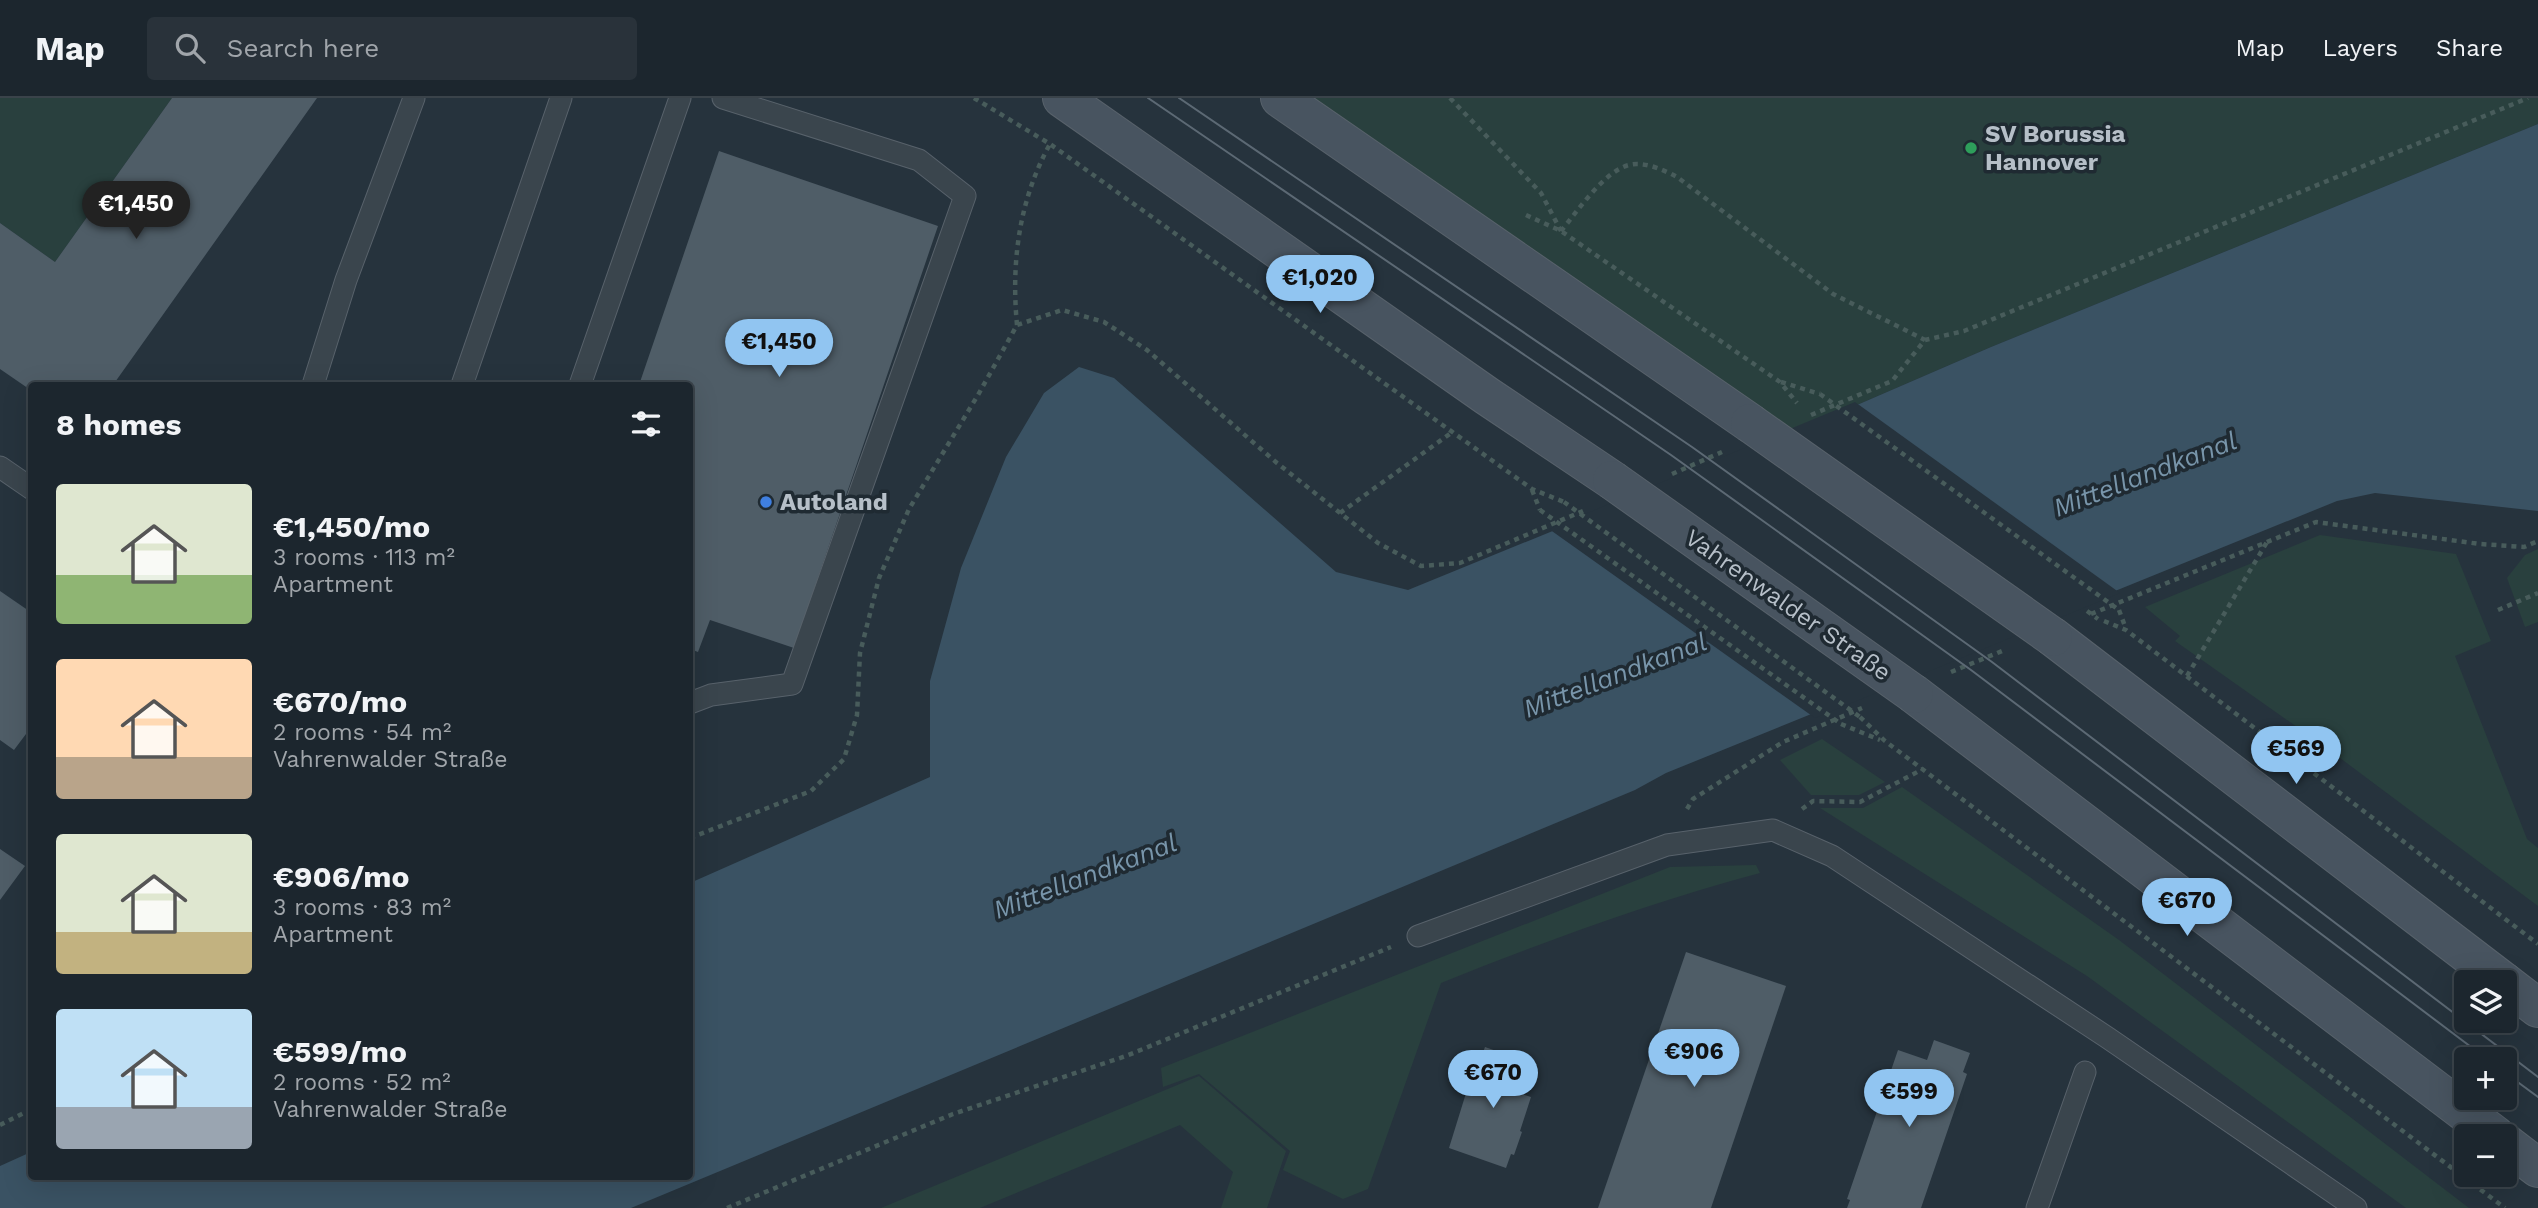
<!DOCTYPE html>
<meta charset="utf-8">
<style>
body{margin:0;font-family:"Work Sans",sans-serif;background:#29323a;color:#f1f3f6;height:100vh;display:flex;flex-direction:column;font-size:26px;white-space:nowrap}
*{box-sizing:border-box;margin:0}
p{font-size:23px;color:#a0a5aa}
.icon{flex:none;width:38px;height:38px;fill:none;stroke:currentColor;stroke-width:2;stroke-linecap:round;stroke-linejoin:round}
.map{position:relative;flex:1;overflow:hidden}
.panel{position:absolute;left:28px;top:284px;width:665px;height:798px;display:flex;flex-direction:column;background:#1c262e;border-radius:7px;box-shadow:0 7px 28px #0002,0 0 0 2px #3a434a}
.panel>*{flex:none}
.fabs{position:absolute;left:2454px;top:872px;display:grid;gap:14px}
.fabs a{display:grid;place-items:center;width:63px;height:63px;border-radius:7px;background:#1c262e;box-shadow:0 7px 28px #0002,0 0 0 2px #3a434a;font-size:35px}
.price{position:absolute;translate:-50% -60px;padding:0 16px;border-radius:24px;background:#91c5f1;color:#111;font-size:23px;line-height:46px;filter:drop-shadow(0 2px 4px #0008)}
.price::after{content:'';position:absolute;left:50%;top:42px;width:21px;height:16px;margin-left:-10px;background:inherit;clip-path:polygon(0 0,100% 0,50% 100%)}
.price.on{background:#222;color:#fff}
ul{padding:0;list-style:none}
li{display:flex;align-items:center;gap:21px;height:175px;padding:0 28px}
li span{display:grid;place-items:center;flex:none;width:196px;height:140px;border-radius:7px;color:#555}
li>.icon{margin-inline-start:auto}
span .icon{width:84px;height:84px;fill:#fffc;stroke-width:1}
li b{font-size:30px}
h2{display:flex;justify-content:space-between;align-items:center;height:84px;padding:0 28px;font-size:30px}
header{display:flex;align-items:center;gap:42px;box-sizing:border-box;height:98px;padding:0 35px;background:#1c262e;border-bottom:2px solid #3a434a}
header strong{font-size:33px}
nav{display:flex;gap:38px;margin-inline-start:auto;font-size:24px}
.search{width:490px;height:63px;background:#29323a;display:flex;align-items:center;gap:18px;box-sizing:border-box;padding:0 24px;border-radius:7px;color:#a0a5aa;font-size:26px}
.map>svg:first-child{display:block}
.green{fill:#29403e}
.water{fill:#3a5263}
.pier{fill:#26333d}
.building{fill:#4f5d67}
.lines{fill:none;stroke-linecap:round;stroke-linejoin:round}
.service-casing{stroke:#58626b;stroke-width:23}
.secondary-casing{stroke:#58626b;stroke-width:40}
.path{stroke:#485c5b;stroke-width:4.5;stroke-dasharray:5 5;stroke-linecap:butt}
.service{stroke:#3a454d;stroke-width:21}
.secondary{stroke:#485460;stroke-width:38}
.tram{stroke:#5c6974;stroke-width:2}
.secondary-bridge-casing{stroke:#58626b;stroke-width:40;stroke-linecap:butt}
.path-bridge{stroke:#485c5b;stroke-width:4.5;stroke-dasharray:5 5;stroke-linecap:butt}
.secondary-bridge{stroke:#485460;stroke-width:38}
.leisure-dot{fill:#2e9e5b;stroke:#1f2a32;stroke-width:2.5}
.shop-dot{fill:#3f7fe0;stroke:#1f2a32;stroke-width:2.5}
.labels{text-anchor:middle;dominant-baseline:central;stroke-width:7;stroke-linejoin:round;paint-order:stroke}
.poi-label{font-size:24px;font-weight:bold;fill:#b6bfc8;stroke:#1f2a32;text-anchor:start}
.street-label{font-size:24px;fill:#b6bfc8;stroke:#1f2a32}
.water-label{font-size:26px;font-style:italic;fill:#7895aa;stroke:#1f2a32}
</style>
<header>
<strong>Map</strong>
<div class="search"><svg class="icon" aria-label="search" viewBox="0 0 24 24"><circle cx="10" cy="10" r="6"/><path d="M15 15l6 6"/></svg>Search here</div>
<nav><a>Map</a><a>Layers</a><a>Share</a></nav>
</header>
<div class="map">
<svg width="2538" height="1110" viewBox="0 0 2538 1110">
<rect width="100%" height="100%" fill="#26333d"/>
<g class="green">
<polygon points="0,0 172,0 55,164 0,125"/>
<polygon points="1280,0 2538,0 2538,26 1991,249 1783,339"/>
<polygon points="2320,437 2456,456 2491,543 2455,558 2527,741 2538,750 2538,808 2324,648 2175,543 2180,538 2145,509"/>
<polygon points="2538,451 2538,524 2525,529 2507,480 2525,457"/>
<polygon points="1822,641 1885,684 1859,697 1811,697 1780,662"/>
<polygon points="1902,689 2119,842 2469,1110 2406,1110 2087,878 1820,710 1863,710"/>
<path d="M1756,767L1760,775C1651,804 1546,843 1441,885L1368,1091L1343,1101L1283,1072L1290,1053L1199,976L1163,989L1161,970L1670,769Z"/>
<polygon points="1199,978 1286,1053 1267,1110 1221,1110 1233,1074 1180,1027 980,1110 881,1110"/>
</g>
<polygon class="water" points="2538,26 2538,413 2375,395 2337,403 1666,675 1635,692 631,1110 0,1110 0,1068 31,1054 32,1078 690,1078 690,785 930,679 930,583 961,470 1006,359 1044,295 1079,269 1114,280 1336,474 1408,492 1783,339 1991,249"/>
<polygon class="pier" points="1855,304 2120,495 1815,620 1549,431"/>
<g class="building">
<polygon points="172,0 317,0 113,287 32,287 32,293 0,271 0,125 55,164"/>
<polygon points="719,53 938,128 794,550 710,522 698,554 690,551 690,287 639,287"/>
<polygon points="0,493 32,515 32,628 14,652 0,642"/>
<polygon points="0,751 25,768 0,802"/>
<polygon points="1686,854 1786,888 1711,1110 1598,1110"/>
<polygon points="1934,942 1970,955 1963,974 1967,976 1921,1110 1847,1110 1850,1102 1847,1101 1898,952 1927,962"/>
<polygon points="1485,949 1530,965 1519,995 1531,999 1520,1033 1522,1034 1514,1057 1511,1056 1506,1070 1449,1050 1471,979 1474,979"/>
</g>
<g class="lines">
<g class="service-casing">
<g id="service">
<polyline points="313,287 346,182 414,0"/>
<polyline points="462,287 561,0"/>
<polyline points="580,287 680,0"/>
<polyline points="0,369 32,391"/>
<polyline points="690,605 711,597 792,586 965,98 919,62 723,0"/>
<polyline points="1418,838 1667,747 1773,732 1832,758 2108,940 2356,1110"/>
<polyline points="2037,1110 2085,974"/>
</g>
</g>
<g class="secondary-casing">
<g id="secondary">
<polyline points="1062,0 1487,298 1612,382"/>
<polyline points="1280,0 1750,325"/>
<polyline points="2053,539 2504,884"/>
<polyline points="1914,596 2496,1038"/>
<polyline points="2504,884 2538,910"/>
<polyline points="2504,1044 2538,1070"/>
</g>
</g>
<g class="path">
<polyline points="974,0 1050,46 1532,391 1564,404"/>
<polyline points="1450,0 1541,95 1561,133"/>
<polyline points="1526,117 1561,133 1780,284 1797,305"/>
<path d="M1561,133C1577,114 1604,73 1629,67C1644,63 1664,72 1677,79L1833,196L1925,242"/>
<path d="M1017,227C1011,164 1019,102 1050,46"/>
<polyline points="1781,284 1820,296"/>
<polyline points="1811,317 1892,283 1925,242 1964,233 2528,0"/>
<polyline points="1672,376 1722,354"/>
<polyline points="1532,392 1540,412"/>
<polyline points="1340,415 1451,335"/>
<polyline points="2119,512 2126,531"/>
<polyline points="2498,512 2538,495"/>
<polyline points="2091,516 2316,424 2480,446 2524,449 2538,443"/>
<polyline points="2104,523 2126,532 2538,846"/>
<polyline points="1951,574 2002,553"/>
<polyline points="2187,578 2267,444"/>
<polyline points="1860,619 1885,643 2505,1110"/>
<polyline points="1841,626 1880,642"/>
<polyline points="1687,711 1693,701 1783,644 1862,610"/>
<polyline points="1802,711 1813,703 1860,704 1923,671"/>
<polyline points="690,740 811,693 844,661 857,617 860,555 879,480 909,411 978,297 1017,227 1062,212 1104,224 1147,252 1277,365 1378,445 1421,468 1460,465 1583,413"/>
<polyline points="0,1027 32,1011"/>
<polyline points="727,1110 953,1016 1126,958 1391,849"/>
</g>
<use href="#service" class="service"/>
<use href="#secondary" class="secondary"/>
<g class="tram">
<polyline points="1148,0 1671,357 1971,572 2487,961"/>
<polyline points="1179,0 1692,349 1992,564 2538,979"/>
<polyline points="2504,974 2538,999"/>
</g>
<g class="secondary-bridge-casing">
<g id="secondary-bridge">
<polyline points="1750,325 2053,539"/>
<polyline points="1612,382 1914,596"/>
</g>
</g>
<g class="path-bridge">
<polyline points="1820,296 2119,512"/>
<polyline points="1564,404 1860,619"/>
<polyline points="1540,412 1841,626"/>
<polyline points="2087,513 2098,521"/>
</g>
<use href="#secondary-bridge" class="secondary-bridge"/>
</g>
<circle class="leisure-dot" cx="1971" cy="50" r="7"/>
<circle class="shop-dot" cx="766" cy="404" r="7"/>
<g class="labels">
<g class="poi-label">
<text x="1985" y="36">SV Borussia<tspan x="1985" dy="28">Hannover</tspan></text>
<text x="780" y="404">Autoland</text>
</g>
<g class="street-label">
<text transform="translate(1788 507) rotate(35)">Vahrenwalder Straße</text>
</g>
<g class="water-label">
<text transform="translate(2145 376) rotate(-21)">Mittellandkanal</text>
<text transform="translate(1615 577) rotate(-21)">Mittellandkanal</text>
<text transform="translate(1085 778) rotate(-21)">Mittellandkanal</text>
</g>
</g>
</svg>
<div class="fabs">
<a><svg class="icon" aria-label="layers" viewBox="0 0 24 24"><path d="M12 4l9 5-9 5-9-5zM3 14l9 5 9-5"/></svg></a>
<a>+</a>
<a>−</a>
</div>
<b class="price on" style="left:136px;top:143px">€1,450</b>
<b class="price" style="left:1320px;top:217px">€1,020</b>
<b class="price" style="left:779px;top:281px">€1,450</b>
<b class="price" style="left:2296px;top:688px">€569</b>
<b class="price" style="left:2187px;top:840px">€670</b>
<b class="price" style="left:1694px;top:991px">€906</b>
<b class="price" style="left:1493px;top:1012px">€670</b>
<b class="price" style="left:1909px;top:1031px">€599</b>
<section class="panel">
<h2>8 homes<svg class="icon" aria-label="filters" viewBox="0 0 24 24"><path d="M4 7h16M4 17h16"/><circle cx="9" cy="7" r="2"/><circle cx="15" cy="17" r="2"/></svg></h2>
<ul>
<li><span style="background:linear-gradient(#dfe7d0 65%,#8fb573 0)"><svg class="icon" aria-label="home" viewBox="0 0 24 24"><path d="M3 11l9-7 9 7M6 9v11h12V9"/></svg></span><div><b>€1,450/mo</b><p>3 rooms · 113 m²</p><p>Apartment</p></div></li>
<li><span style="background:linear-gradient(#ffd9b3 70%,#b9a48a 0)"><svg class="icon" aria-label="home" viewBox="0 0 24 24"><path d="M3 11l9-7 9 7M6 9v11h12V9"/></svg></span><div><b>€670/mo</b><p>2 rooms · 54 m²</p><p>Vahrenwalder Straße</p></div></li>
<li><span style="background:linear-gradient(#dfe7d0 70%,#c2b280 0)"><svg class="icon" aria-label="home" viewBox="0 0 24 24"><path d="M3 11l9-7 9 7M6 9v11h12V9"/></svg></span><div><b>€906/mo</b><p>3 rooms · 83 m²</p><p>Apartment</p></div></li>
<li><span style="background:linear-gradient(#bfe0f5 70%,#9aa5b1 0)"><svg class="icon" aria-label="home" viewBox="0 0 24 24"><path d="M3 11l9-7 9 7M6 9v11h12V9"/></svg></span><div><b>€599/mo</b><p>2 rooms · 52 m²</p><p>Vahrenwalder Straße</p></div></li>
</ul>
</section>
</div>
